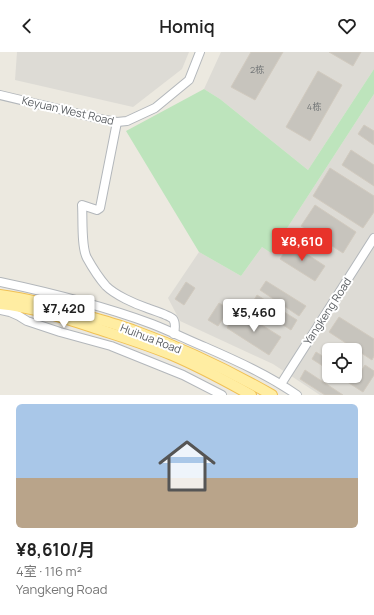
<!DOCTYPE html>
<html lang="zh">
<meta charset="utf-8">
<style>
body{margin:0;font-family:Manrope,"Noto Sans SC",sans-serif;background:#f6f6f6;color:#222;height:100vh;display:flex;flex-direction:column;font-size:15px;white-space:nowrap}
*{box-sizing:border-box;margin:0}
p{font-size:13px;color:#767676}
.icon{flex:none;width:22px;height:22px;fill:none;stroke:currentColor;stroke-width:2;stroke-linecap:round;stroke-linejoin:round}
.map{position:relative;height:343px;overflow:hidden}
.drawer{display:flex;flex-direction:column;background:#fff;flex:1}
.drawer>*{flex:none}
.buttons{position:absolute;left:322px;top:291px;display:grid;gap:8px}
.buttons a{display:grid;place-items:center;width:40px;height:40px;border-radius:6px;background:#fff;box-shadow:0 1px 3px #0004;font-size:20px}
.price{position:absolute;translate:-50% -34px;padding:0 9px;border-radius:4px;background:#fff;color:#222;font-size:13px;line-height:26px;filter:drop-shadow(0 1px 2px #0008)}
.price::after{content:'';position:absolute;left:50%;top:24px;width:12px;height:9px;margin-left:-6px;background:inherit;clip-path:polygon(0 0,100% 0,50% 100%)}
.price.active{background:#e8332a;color:#fff}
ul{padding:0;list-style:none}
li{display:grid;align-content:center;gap:8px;height:212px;padding:0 16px}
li+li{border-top:1px solid #e0e0e0}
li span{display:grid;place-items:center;height:124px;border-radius:6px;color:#555}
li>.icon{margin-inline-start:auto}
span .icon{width:72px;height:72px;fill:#fffc;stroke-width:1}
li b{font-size:17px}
header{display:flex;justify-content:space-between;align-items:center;height:52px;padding:0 16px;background:#fff;font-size:18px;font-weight:600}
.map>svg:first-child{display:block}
.industrial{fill:#dddbd5;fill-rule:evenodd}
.green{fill:#bde4bc}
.building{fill:#c7c4bd;stroke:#d1cabf}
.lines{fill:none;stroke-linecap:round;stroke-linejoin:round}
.minor-casing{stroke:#b3b7bb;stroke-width:10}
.major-casing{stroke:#f1c154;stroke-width:12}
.minor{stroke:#fff;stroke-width:8}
.major{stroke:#ffeda2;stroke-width:10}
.labels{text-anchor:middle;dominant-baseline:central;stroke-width:4;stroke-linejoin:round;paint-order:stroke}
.number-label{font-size:9px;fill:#747778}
.street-label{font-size:11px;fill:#595d61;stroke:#fff}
</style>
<header><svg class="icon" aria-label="back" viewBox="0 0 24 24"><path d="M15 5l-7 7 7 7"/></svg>Homiq<svg class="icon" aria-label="heart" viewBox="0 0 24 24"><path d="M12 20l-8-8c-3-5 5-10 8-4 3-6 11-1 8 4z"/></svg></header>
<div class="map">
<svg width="374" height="343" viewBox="0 0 374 343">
<rect width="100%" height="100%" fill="#ece9e0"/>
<g class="industrial">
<polygon points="17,0 189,0 182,17 133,55 15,28"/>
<polygon points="221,0 374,0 374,17 308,118 220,47 204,37"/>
<path d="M374,42V343H320L273,312L180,269L168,246L199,200L241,224L262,195L271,201ZM329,298H355V324H329Z"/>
</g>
<polygon class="green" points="374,17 374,42 271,201 262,195 241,224 199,200 126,79 204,37 220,47 308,118"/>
<g class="building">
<polygon points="251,0 283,0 255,48 231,35"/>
<polygon points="329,0 361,0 353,14"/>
<polygon points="318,19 342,33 310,89 286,75"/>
<polygon points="364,73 374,79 374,93 358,82"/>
<polygon points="351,98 374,113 374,134 342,113"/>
<polygon points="330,116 374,144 374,160 363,176 313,144"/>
<polygon points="315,153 356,180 343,201 301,174"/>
<polygon points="290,191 325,214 315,229 280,207"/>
<polygon points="266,229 306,254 299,264 260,238"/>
<polygon points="186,230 195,236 184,253 175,247"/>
<polygon points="257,243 297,268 291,278 251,253"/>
<polygon points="219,251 229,257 218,274 208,268"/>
<polygon points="238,258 281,285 269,303 227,276"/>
<polygon points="339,265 374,287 374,304 372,308 329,280"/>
<polygon points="316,300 329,308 329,318 312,307"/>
<polygon points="365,313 374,319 374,323 363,340 338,324 354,324 357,326"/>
<polygon points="305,318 343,343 325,343 300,327"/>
</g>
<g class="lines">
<g class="minor-casing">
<g id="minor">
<polyline points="0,43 105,68 117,70 127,69 155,56 189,28 200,0"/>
<path d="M117,70L100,156L97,158L82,153C83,166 81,195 87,206C92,215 99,226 106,234C115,243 135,252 147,256C152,258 169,263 173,267C176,271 175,277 174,282"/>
<path d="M0,230C52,241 103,254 152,272C170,279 188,288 205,295C237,309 268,323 297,343"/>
<polyline points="0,258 10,260 19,264 27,269 60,280 111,294 183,323 222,343"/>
<polyline points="281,332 374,186"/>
</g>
</g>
<g class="major-casing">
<g id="major">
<path d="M0,243C32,247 63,256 94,266C108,270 122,274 135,279C182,296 228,318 272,343"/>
<path d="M0,252C32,255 62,265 92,275C119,284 146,292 172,303C200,315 226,329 251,343"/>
</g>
</g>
<use href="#minor" class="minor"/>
<use href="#major" class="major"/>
</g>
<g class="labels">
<g class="number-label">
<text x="257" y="17">2栋</text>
<text x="314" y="54">4栋</text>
</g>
<g class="street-label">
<text transform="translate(68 58) rotate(13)">Keyuan West Road</text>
<text transform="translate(327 259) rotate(-57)">Yangkeng Road</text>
<text transform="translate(151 286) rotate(21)">Huihua Road</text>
</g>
</g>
</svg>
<div class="buttons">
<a><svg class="icon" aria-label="locate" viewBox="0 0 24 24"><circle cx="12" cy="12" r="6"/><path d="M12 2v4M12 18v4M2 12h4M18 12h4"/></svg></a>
</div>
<b class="price active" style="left:302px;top:210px">¥8,610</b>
<b class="price" style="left:64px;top:277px">¥7,420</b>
<b class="price" style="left:254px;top:281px">¥5,460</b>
</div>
<section class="drawer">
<ul>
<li><span style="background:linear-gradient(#a9c7e8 60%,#b9a48a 0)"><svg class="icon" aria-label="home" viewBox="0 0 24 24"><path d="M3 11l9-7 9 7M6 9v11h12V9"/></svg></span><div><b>¥8,610/月</b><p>4室 · 116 m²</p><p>Yangkeng Road</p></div></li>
</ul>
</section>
